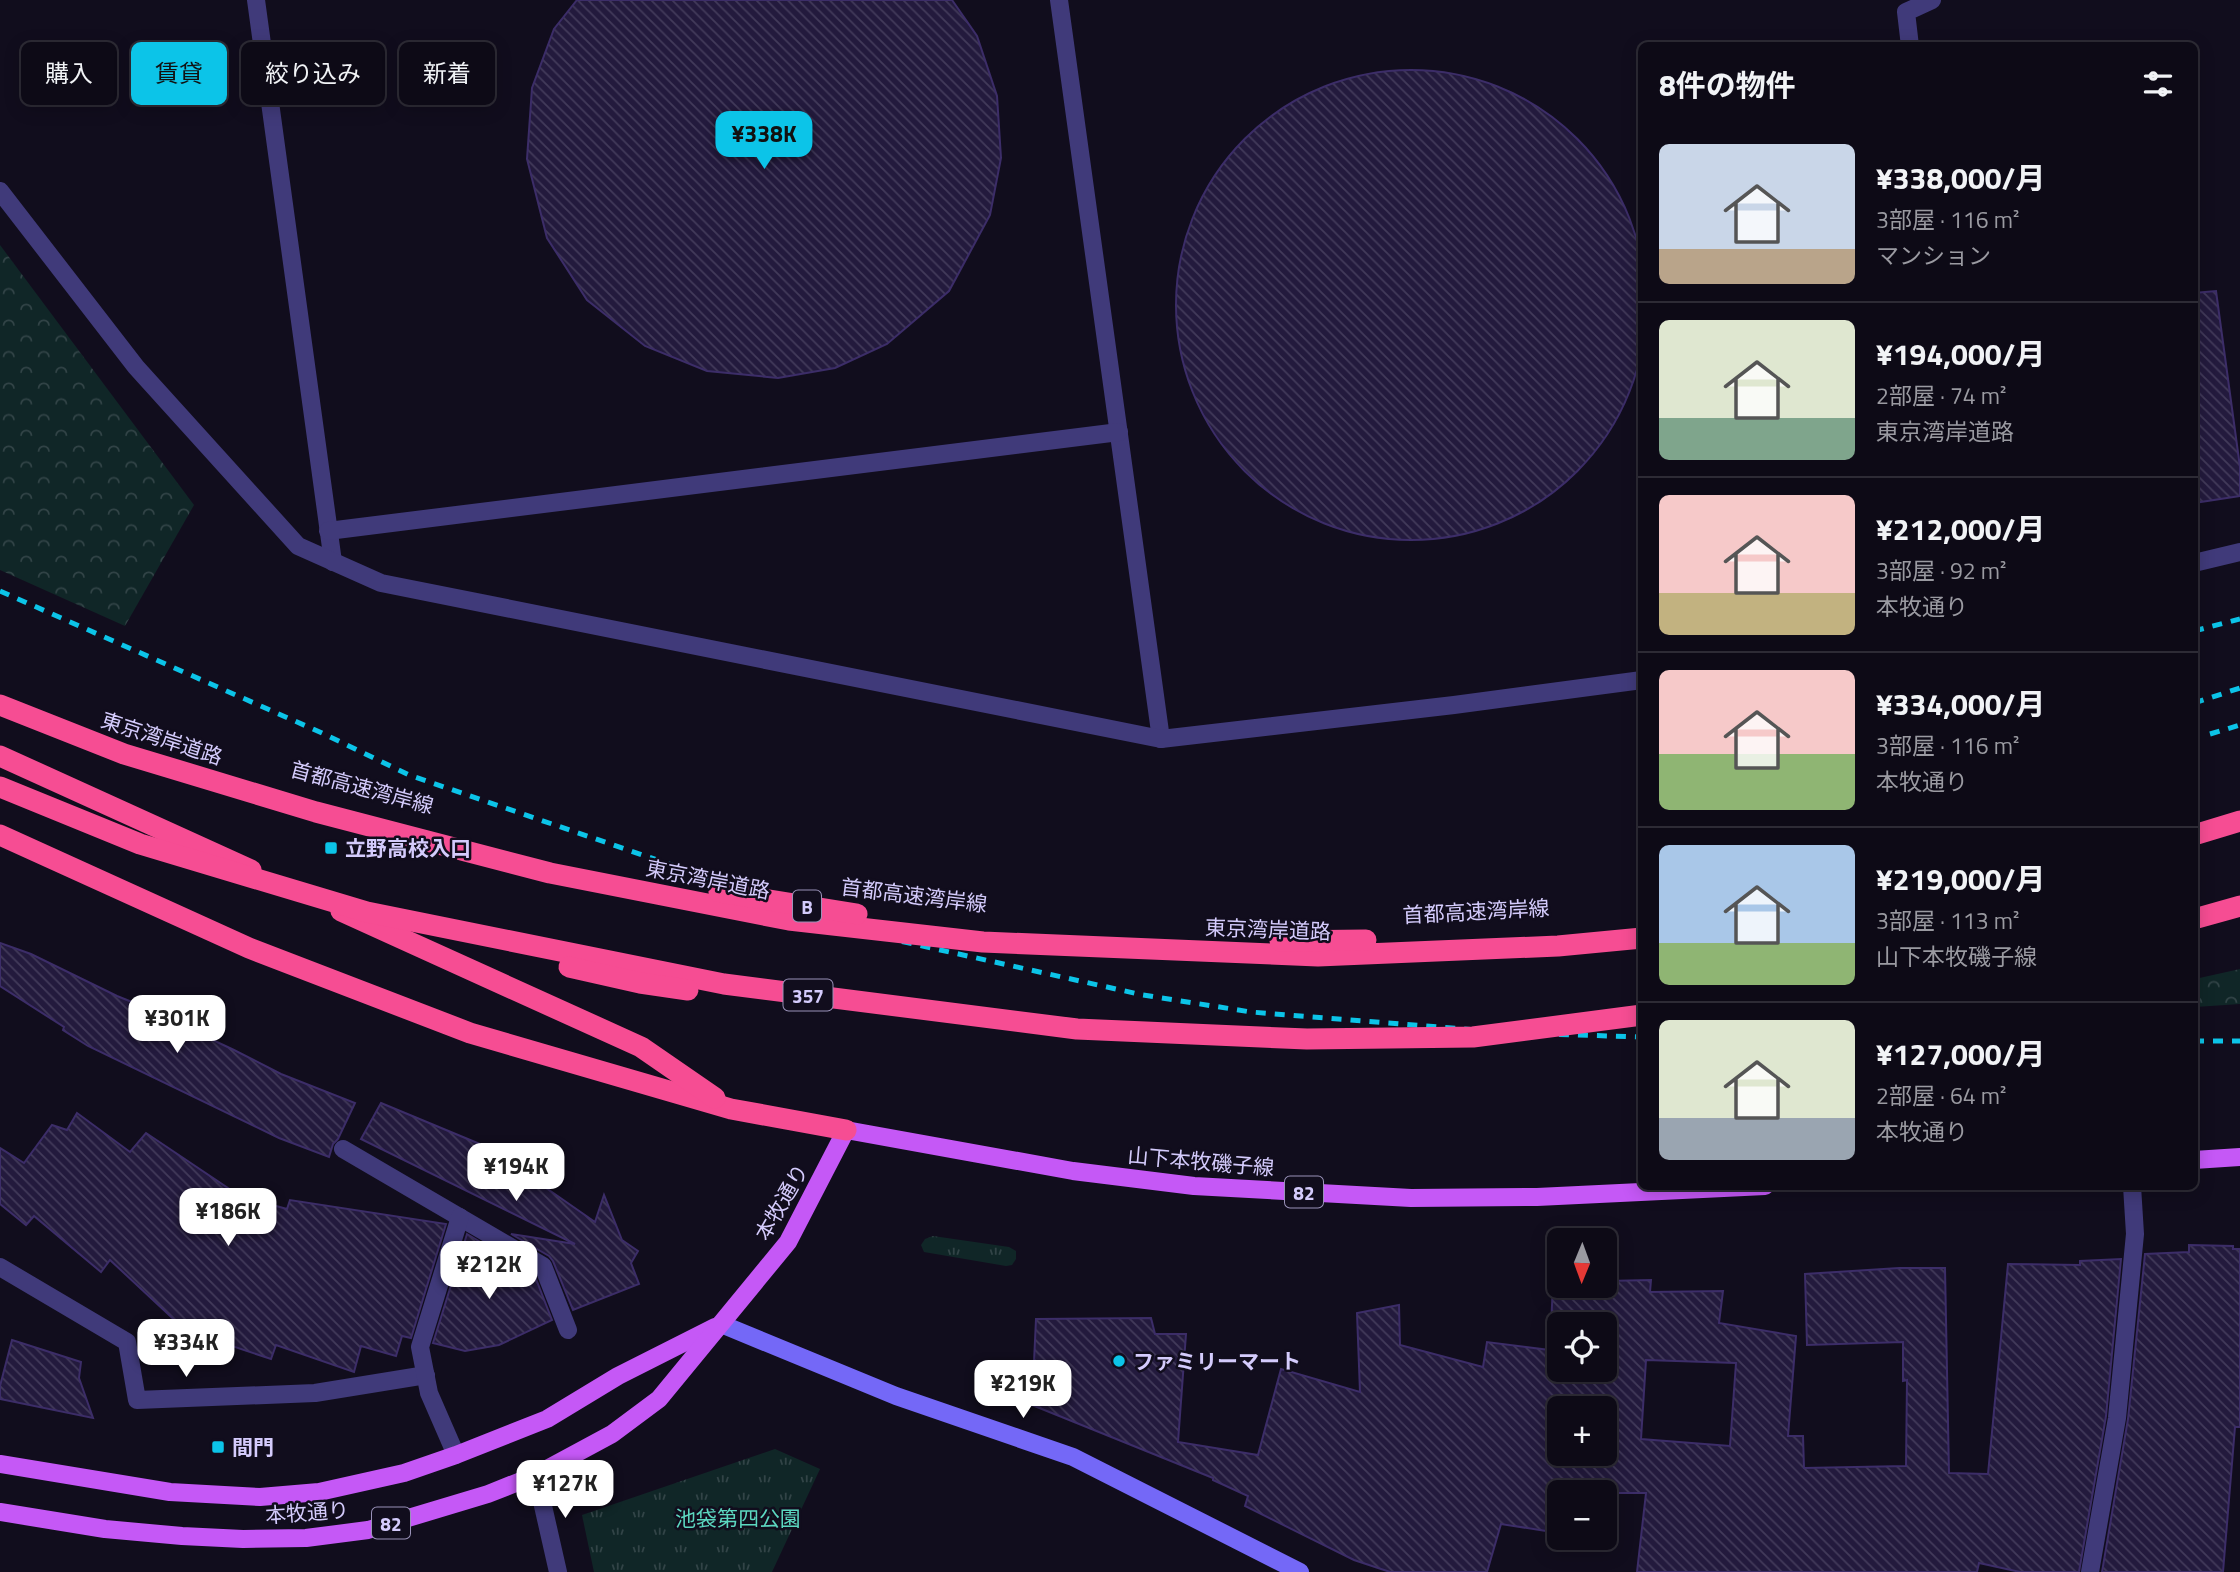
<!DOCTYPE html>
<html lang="ja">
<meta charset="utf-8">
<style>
body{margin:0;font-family:"Titillium Web","Noto Sans JP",sans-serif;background:#16131f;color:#f1f3f6;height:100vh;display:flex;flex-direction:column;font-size:26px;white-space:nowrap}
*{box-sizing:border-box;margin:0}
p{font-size:23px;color:#9a9aa1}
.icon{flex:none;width:38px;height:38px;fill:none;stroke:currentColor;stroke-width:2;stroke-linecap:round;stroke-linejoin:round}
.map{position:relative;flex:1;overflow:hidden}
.sheet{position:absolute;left:1638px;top:42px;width:560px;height:1148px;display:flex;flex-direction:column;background:#0d0a16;border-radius:10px;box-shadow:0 4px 18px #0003,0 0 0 2px #2d2b35}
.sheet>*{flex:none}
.hud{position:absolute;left:21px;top:42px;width:665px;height:63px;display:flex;gap:14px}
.needle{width:46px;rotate:181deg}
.fabs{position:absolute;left:1547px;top:1228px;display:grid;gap:14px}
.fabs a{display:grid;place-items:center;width:70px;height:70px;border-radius:10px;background:#0d0a16;box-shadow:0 4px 18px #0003,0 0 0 2px #2d2b35;font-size:35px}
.price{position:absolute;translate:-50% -60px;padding:0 16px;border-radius:14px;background:#fff;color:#222;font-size:23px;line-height:46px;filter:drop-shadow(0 2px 4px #0008)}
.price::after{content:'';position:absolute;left:50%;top:42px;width:21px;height:16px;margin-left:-10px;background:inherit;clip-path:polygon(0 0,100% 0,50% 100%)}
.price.on{background:#0cc4e8;color:#111}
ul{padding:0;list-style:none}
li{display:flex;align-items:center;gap:21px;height:175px;padding:0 21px}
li+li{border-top:2px solid #2d2b35}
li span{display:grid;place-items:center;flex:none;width:196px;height:140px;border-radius:10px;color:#555}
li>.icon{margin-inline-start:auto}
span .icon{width:84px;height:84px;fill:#fffc;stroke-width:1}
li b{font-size:30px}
h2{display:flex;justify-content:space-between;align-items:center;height:84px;padding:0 21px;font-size:30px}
.chip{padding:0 24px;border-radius:10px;background:#0d0a16;box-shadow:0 4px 18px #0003,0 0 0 2px #2d2b35;font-size:24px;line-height:63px}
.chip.on{background:#0cc4e8;color:#111}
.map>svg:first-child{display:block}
.grass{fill:url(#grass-tufts)}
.forest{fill:url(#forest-crowns)}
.building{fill:url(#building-back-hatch);stroke:#3c2d68;stroke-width:2;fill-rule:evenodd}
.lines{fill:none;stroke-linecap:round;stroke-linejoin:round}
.lane{stroke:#403a7a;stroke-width:18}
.street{stroke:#403a7a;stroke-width:18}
.secondary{stroke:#7468f7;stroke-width:18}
.primary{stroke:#c558f6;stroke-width:18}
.highway{stroke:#f64d93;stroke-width:21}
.rail{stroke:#0cc4e8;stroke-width:5;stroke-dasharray:10 9;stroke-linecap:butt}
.highway-bridge{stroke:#f64d93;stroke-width:21}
.poi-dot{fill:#0cc4e8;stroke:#110d1d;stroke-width:2.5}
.labels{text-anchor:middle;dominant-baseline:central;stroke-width:5;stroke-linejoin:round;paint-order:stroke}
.shield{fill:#110d1d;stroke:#9a92b9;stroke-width:2}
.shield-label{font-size:19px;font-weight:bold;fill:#d4cbfc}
.street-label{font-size:21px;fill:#d4cbfc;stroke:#110d1d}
.poi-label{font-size:21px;font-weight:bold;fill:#d4cbfc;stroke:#110d1d;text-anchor:start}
.park-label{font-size:21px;fill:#5cd7c0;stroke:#110d1d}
</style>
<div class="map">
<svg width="2240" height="1572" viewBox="0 0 2240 1572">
<defs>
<pattern id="grass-tufts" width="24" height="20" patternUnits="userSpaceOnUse" patternTransform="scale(1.75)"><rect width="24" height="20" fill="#102627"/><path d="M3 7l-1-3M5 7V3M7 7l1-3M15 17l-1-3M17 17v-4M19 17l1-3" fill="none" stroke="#324447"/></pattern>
<pattern id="forest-crowns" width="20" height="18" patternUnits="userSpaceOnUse" patternTransform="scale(1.75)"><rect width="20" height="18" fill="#102627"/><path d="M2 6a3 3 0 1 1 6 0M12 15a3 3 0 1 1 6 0" fill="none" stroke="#324447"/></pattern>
<pattern id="building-back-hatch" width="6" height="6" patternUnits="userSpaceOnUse" patternTransform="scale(1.75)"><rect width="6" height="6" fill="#231a3d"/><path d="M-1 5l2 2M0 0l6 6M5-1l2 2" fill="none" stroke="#423a5a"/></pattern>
</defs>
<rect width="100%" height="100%" fill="#110d1d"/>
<g class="grass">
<polygon points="933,1236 1009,1247 1016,1251 1016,1259 1012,1265 1006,1266 924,1252 921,1245 925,1239"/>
<polygon points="775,1449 820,1469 772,1572 594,1572 582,1515"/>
</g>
<g class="forest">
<polygon points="0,245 194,505 125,626 0,570"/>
<polygon points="2240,969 2240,1004 2195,1007 2195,979"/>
</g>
<g class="building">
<polygon points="577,0 952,0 977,36 997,96 1001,158 990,215 949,291 887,344 835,368 778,378 707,371 645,346 587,300 547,238 527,159 532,88 554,29"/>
<circle cx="1411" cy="305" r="235"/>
<polygon points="2216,291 2240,467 2240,496 2194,503 2194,293"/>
<polygon points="0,943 31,954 117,996 137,1004 178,1026 179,1024 234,1050 281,1074 355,1103 338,1139 333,1144 329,1157 279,1138 88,1046 63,1030 64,1027 0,986"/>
<polygon points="381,1103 487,1147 595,1222 604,1195 622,1240 638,1251 631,1263 639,1284 573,1310 553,1261 549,1256 511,1234 575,1244 361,1139"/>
<polygon points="77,1113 130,1152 146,1133 240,1196 287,1209 290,1200 446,1224 411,1338 402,1336 396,1356 361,1346 354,1372 276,1345 271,1359 214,1340 208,1349 180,1329 182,1327 110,1260 101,1272 34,1216 26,1225 0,1204 0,1148 24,1163 52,1125 67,1130"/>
<polygon points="467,1234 534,1274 552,1320 499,1345 465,1351 433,1343"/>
<polygon points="2189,1245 2233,1246 2233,1249 2240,1249 2240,1427 2235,1427 2223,1572 2102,1572 2128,1419 2145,1254 2189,1252"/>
<path d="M2121,1259L2106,1416L2079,1572H2020L1979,1563L1977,1572H1637L1646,1493H1559V1533L1501,1524L1487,1572H1390L1354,1560L1245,1506L1248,1496L1213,1480V1478L1032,1405L1036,1319L1151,1318L1155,1334H1186L1178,1442L1258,1455L1281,1369L1360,1392L1357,1313L1399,1305L1400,1345L1483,1367L1487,1342L1550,1350L1553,1283H1559V1286H1605V1281L1651,1280L1650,1292L1723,1291L1719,1323L1796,1336L1788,1436H1803L1804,1468L1906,1466L1907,1380L1903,1381V1342L1807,1345L1805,1274L1899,1268H1945L1949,1473L1988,1474L2008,1264L2080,1265V1261ZM1559,1325H1605V1370H1559ZM1646,1360L1736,1363L1730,1446L1641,1439ZM1559,1409H1605V1454H1559Z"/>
<polygon points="12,1340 81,1362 79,1378 93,1418 0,1399 0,1386"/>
</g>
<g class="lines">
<g class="lane">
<polyline points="256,0 333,562"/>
<polyline points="1059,0 1161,739"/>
<polyline points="1910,46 1906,12 1932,0"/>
<polyline points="0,191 136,367 298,546 381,583 1161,739 1454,705 1642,680"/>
<polyline points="328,531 1119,432"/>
<polyline points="2194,563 2240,552"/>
<polyline points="343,1149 543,1266 568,1330"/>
<polyline points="2090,1572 2117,1418 2135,1234 2132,1186"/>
</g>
<g class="street">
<polyline points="0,1267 127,1342 137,1400 315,1393 426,1375"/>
<polyline points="456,1455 429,1393 420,1347 460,1217"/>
<polyline points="536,1475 558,1572"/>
</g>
<polyline class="secondary" points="721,1324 896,1396 1073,1457 1300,1572"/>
<g class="primary">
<polyline points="2194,1160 2240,1157"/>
<polyline points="0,1464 170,1492 260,1497 319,1492 404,1473 456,1455 547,1419 618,1376 715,1327"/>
<polyline points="0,1512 105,1529 182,1536 243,1539 306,1538 368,1530 488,1494 536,1475 612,1434 659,1399 788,1242 846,1130 1073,1171 1194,1186 1411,1198 1537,1197 1765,1186"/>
</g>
<g class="highway">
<polyline points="0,756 251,870"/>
<polyline points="0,835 249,948 470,1033 731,1109 846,1130"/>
<polyline points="2194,835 2240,821"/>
<polyline points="341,911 641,1047 715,1098"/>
<polyline points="2194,919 2240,906"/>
</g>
<g class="rail">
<polyline points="0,591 322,733 409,775 882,937 1143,995 1251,1012 1514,1033 1642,1037"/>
<polyline points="2194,631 2240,619"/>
<polyline points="2194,703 2240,688"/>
<polyline points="2210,734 2240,725"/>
<polyline points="2194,1041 2240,1041"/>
</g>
<g class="highway-bridge">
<polyline points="0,705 124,754 316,812 550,873 789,920 983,942 1318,956 1558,946 1642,938"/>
<polyline points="0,787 140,844 367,912 724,984 1077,1029 1307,1039 1473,1037 1642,1015"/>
<polyline points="719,892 857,914"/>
<polyline points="1280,941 1366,940"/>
<polyline points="569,967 640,983 688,990"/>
</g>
</g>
<g class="poi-dot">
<rect x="324" y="841" width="14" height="14" rx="3.5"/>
<circle cx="1119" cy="1361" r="7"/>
<rect x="211" y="1440" width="14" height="14" rx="3.5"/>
</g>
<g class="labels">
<g class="shield">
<rect x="793" y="890.5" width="28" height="31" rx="5"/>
<rect x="783.5" y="979.5" width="49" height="31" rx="5"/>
<rect x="1285" y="1176.5" width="38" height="31" rx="5"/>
<rect x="372" y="1507.5" width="38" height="31" rx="5"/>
</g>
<g class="shield-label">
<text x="807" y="906">B</text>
<text x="808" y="995">357</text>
<text x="1304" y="1192">82</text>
<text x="391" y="1523">82</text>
</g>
<g class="street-label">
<text transform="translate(162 738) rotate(18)">東京湾岸道路</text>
<text transform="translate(362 787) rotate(15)">首都高速湾岸線</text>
<text transform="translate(708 879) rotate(11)">東京湾岸道路</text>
<text transform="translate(914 895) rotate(7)">首都高速湾岸線</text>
<text transform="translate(1476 911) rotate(-3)">首都高速湾岸線</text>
<text transform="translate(1268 929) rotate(2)">東京湾岸道路</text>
<text transform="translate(1201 1161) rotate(5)">山下本牧磯子線</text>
<text transform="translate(781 1202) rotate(-60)">本牧通り</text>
<text transform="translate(307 1512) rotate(-4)">本牧通り</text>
</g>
<g class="poi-label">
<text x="345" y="848">立野高校入口</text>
<text x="1133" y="1361">ファミリーマート</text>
<text x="232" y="1447">間門</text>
</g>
<g class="park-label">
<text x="738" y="1518">池袋第四公園</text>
</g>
</g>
</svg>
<div class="fabs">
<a><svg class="needle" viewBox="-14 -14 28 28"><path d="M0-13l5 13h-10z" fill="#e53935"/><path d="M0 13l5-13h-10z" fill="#9a9aa1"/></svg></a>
<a><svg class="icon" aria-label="locate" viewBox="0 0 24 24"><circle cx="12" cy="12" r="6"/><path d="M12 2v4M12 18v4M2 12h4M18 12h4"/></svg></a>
<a>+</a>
<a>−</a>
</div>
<b class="price on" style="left:764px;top:171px">¥338K</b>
<b class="price" style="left:177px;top:1055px">¥301K</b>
<b class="price" style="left:516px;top:1203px">¥194K</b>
<b class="price" style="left:228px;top:1248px">¥186K</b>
<b class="price" style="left:489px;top:1301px">¥212K</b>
<b class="price" style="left:186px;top:1379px">¥334K</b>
<b class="price" style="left:1023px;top:1420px">¥219K</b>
<b class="price" style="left:565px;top:1520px">¥127K</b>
<div class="hud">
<a class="chip">購入</a>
<a class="chip on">賃貸</a>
<a class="chip">絞り込み</a>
<a class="chip">新着</a>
</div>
<section class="sheet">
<h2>8件の物件<svg class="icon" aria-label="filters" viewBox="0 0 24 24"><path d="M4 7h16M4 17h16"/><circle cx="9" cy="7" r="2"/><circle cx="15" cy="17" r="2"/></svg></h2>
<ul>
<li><span style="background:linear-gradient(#c9d6e8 75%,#b9a48a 0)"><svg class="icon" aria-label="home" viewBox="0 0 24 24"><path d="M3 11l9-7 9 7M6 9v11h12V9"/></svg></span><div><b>¥338,000/月</b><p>3部屋 · 116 m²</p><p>マンション</p></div></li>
<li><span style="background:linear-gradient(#dfe7d0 70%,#7fa58c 0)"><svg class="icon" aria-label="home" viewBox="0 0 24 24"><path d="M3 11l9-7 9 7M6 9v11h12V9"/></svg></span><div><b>¥194,000/月</b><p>2部屋 · 74 m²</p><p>東京湾岸道路</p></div></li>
<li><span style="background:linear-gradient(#f6c9c9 70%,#c2b280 0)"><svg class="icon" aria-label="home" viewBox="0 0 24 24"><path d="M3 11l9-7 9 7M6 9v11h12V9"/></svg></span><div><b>¥212,000/月</b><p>3部屋 · 92 m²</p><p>本牧通り</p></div></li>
<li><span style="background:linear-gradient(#f6c9c9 60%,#8fb573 0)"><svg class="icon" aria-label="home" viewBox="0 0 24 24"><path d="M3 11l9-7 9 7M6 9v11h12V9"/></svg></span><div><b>¥334,000/月</b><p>3部屋 · 116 m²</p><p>本牧通り</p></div></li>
<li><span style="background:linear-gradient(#a9c7e8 70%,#8fb573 0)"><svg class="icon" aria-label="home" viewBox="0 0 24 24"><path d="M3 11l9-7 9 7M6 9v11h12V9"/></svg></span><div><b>¥219,000/月</b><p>3部屋 · 113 m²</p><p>山下本牧磯子線</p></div></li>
<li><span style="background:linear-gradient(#dfe7d0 70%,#9aa5b1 0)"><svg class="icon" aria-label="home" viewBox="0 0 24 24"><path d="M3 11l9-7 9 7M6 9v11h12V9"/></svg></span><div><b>¥127,000/月</b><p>2部屋 · 64 m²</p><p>本牧通り</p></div></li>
</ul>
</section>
</div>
